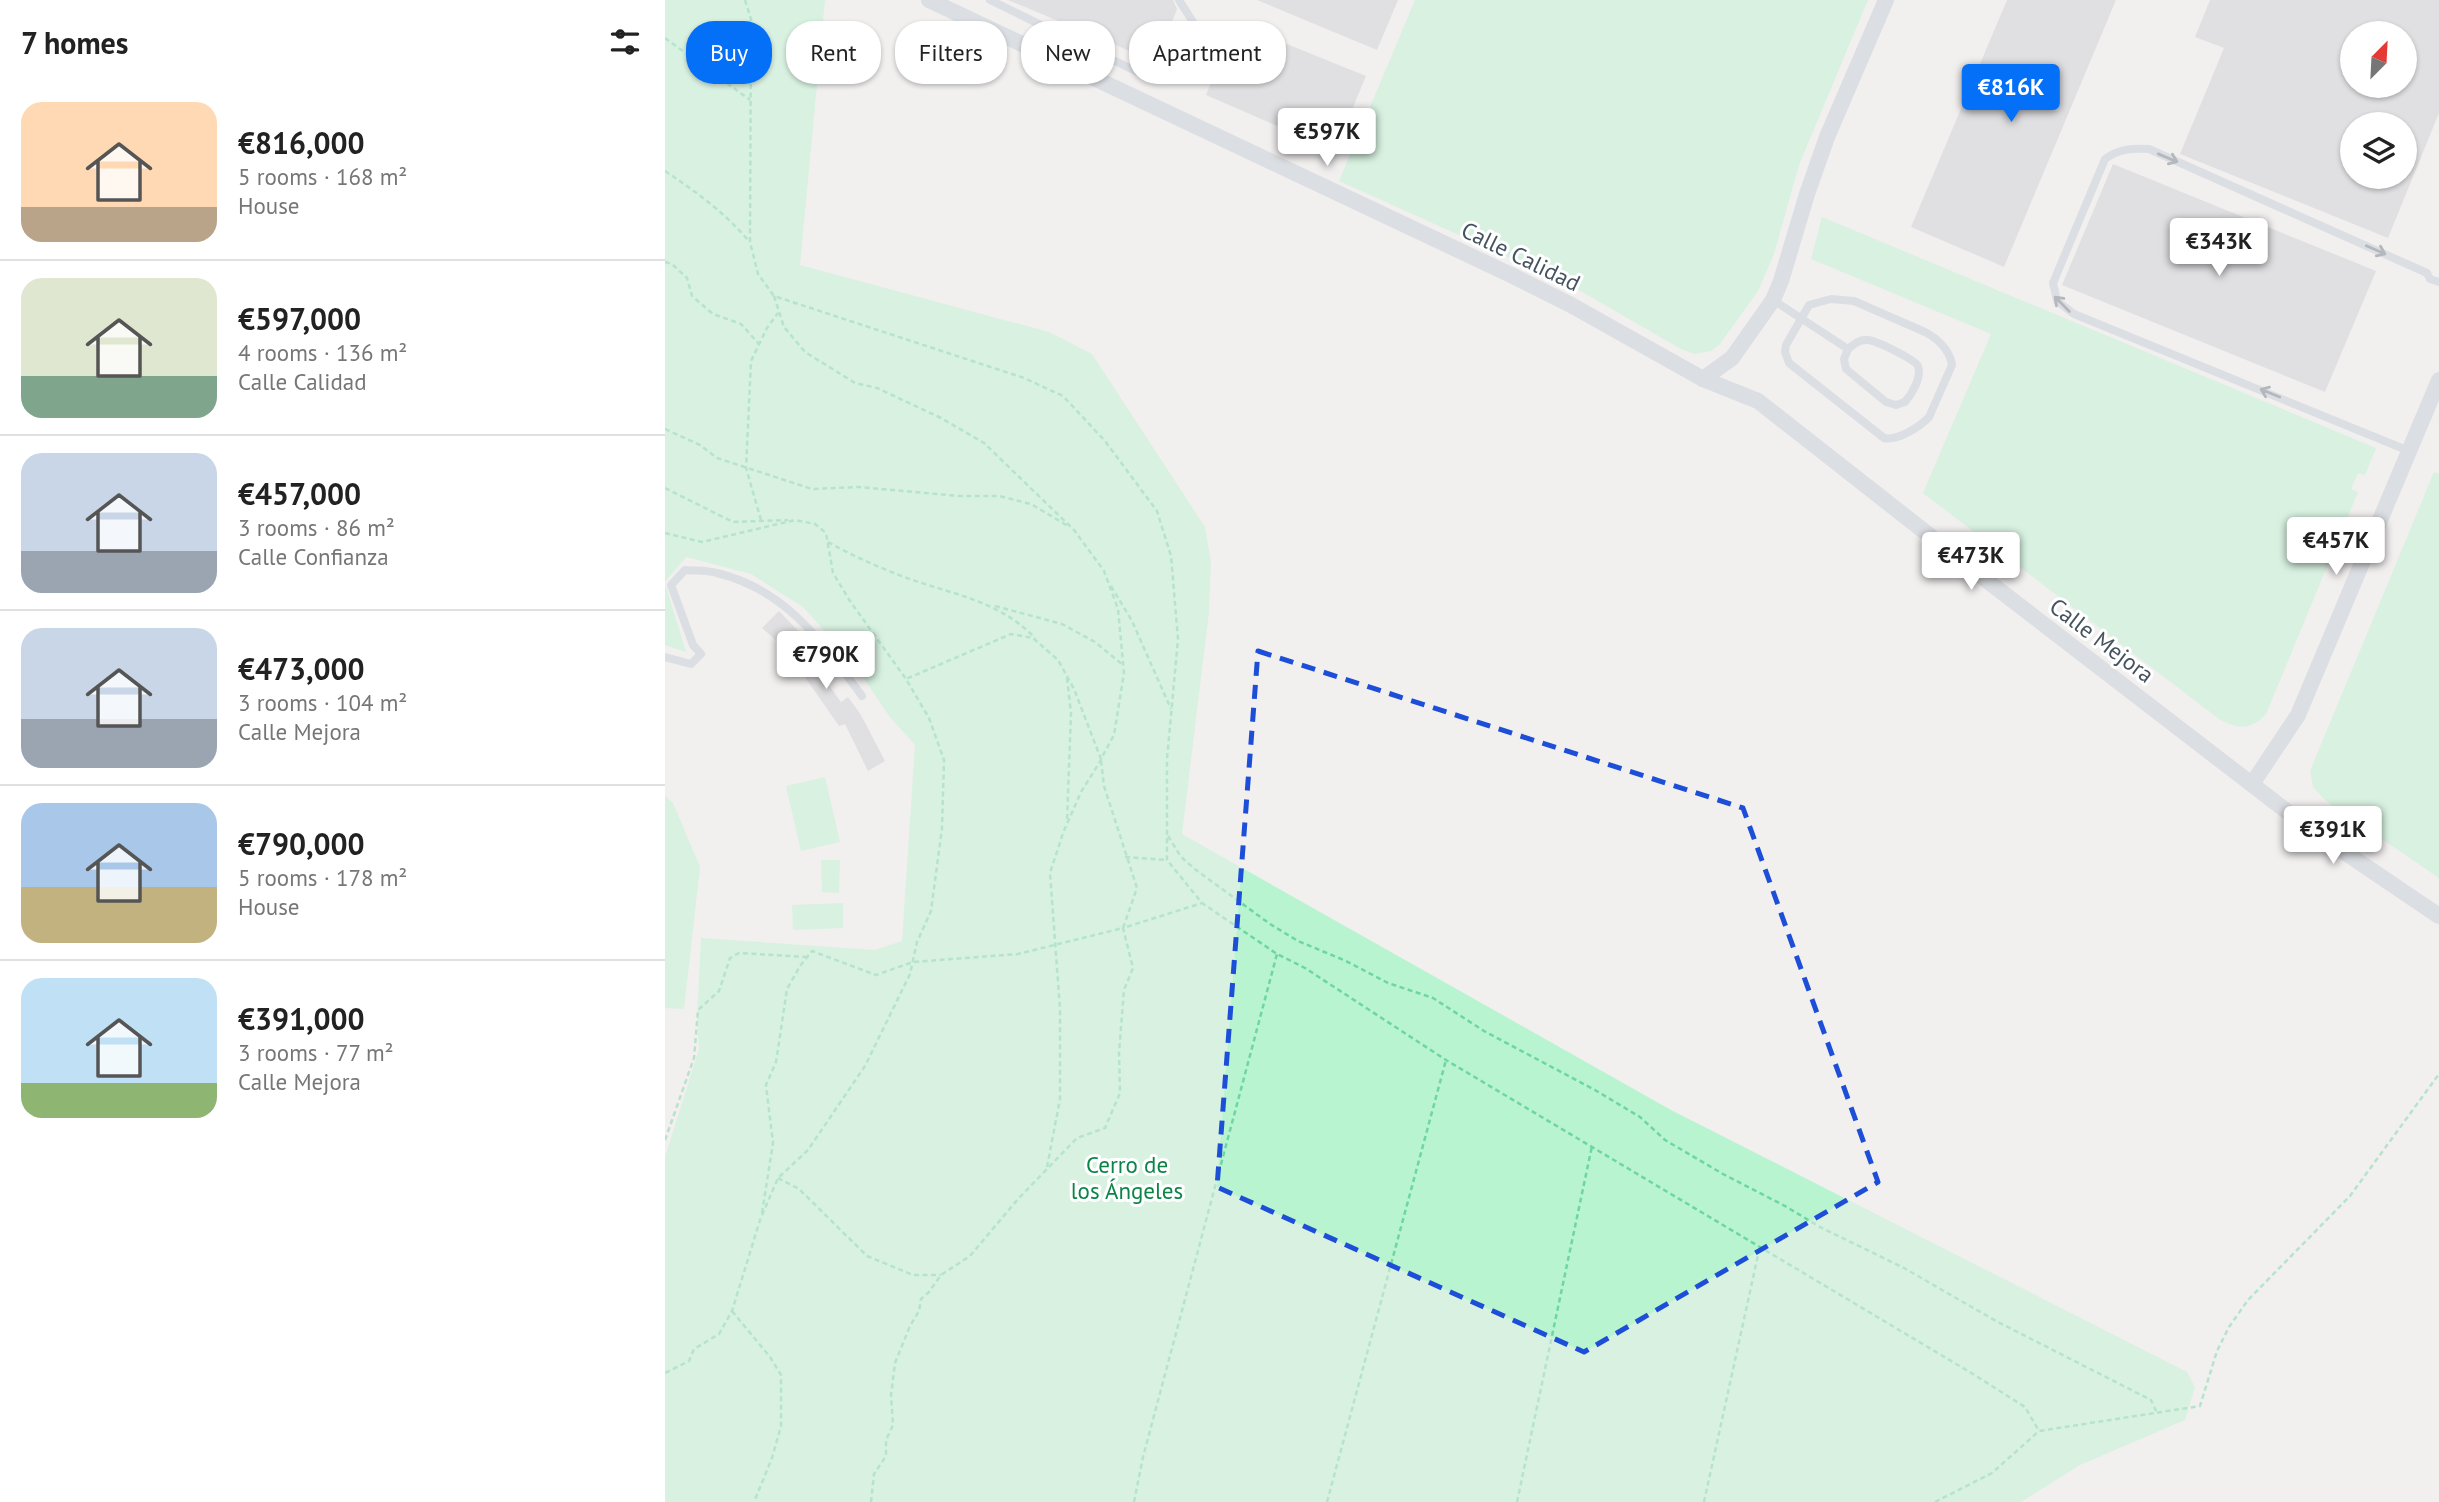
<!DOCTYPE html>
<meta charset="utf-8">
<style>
body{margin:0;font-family:"PT Sans",sans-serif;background:#f2f2f2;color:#222;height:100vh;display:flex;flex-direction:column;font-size:26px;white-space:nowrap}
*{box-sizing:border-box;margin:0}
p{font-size:23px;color:#767676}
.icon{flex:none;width:38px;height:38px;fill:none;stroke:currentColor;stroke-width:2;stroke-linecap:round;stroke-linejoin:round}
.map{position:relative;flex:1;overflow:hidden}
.drawer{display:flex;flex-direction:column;background:#fff;width:665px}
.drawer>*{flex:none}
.guide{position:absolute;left:21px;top:21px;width:665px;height:63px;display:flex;gap:14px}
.needle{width:46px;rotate:24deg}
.tools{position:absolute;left:1675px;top:21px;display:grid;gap:14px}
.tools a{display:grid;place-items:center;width:77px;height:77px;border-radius:50%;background:#fff;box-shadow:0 2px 5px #0004;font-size:35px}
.price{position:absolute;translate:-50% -60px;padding:0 16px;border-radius:7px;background:#fff;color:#222;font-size:23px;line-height:46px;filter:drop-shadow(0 2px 4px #0008)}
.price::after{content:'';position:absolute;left:50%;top:42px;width:21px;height:16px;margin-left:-10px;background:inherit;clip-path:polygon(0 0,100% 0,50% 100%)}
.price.on{background:#046ff7;color:#fff}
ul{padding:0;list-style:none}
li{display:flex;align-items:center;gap:21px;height:175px;padding:0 21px}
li+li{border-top:2px solid #e0e0e0}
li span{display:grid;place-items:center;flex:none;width:196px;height:140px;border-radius:21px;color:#555}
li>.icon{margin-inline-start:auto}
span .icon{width:84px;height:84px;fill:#fffc;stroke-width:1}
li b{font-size:30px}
h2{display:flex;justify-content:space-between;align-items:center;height:84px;padding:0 21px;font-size:30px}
.tag{padding:0 24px;border-radius:28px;background:#fff;box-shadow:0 2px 5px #0004;font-size:24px;line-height:63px}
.tag.on{background:#046ff7;color:#fff}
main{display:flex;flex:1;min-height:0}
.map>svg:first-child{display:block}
.green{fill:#b9f4d0}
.building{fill:#cbced4;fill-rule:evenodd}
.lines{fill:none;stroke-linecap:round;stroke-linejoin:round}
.path{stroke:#6dd6a2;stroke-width:2.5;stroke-dasharray:5 3.5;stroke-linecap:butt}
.lane{stroke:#becad3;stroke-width:8}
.street{stroke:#becad3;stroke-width:16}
.oneway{stroke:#697782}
.marked{fill:none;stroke:#1d4ed8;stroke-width:5;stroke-dasharray:14 9;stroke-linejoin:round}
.labels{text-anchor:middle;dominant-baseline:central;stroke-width:6;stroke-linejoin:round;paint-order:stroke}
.street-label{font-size:23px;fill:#45535f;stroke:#fff}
.park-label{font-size:23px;fill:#0c8448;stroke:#fff}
</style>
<main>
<section class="drawer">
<h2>7 homes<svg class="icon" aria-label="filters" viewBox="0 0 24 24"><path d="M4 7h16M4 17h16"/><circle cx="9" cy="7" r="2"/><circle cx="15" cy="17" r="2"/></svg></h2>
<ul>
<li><span style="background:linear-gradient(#ffd9b3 75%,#b9a48a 0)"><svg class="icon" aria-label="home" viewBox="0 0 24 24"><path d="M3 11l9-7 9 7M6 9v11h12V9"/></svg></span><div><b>€816,000</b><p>5 rooms · 168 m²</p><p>House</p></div></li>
<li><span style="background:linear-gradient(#dfe7d0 70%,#7fa58c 0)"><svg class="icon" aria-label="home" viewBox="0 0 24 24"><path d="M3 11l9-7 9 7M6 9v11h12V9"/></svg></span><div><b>€597,000</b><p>4 rooms · 136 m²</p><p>Calle Calidad</p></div></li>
<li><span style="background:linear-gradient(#c9d6e8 70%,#9aa5b1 0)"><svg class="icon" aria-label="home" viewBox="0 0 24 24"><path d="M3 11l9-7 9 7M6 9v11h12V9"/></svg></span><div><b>€457,000</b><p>3 rooms · 86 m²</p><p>Calle Confianza</p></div></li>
<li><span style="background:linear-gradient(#c9d6e8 65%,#9aa5b1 0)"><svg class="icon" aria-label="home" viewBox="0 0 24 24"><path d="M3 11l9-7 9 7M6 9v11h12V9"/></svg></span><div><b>€473,000</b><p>3 rooms · 104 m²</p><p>Calle Mejora</p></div></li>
<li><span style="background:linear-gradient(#a9c7e8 60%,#c2b280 0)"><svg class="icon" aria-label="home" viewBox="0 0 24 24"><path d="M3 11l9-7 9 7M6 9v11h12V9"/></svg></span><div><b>€790,000</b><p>5 rooms · 178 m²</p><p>House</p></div></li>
<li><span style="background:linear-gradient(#bfe0f5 75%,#8fb573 0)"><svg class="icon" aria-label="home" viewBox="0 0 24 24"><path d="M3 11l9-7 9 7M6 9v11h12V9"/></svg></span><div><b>€391,000</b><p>3 rooms · 77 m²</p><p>Calle Mejora</p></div></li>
</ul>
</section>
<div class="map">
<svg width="1774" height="1502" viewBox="0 0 1774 1502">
<rect width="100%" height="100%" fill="#f2efef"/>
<g class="green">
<polygon points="0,0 160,0 135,265 384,332 427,354 540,527 546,562 544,612 517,834 1006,1110 1522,1372 1530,1387 1520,1420 1415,1465 1356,1502 0,1502 0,1157 34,1049 32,1018 36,938 210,950 237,941 250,745 224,716 190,665 138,607 86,574 21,557 0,582"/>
<polygon points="750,0 1203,0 1134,165 1109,254 1093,291 1055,344 1046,351 1029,354 1016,349 905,285 674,181"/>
<path d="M1157,217L1711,448L1700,475L1693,473L1686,489L1693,492L1601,714C1585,731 1573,729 1554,719L1258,493L1326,334L1146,259Z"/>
<polygon points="1769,472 1774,474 1774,878 1660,800 1648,787 1645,771"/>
<polygon points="0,583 21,652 0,645"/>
<polygon points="160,777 175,842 136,851 121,786"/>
<polygon points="0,796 8,803 35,867 19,1009 0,1008"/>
<polygon points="156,860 175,860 174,893 157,892"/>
<polygon points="178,903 178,928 128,930 127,905"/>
</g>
<g class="building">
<polygon points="343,0 508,0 512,9 491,62"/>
<polygon points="592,0 733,0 712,50"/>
<polygon points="1342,0 1451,0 1339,267 1246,227"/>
<path d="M1545,0H1774V113L1723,238L1515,154L1559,48L1530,37ZM1687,33H1740V86H1687ZM1687,124H1740V177H1687Z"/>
<polygon points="570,23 701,76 670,151 541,95"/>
<polygon points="1448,164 1711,271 1660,392 1397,285"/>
<polygon points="114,611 139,637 134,644 176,702 183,697 196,715 220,761 203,771 180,724 174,726 119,647 97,628"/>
</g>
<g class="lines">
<g class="path">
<polyline points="80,0 86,19 85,242 93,274 109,296 359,378 398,396 440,441 492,511 506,556 513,639 502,759 502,860 537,903 612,954 640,968 781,1060 1308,1374 1360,1407 1374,1431"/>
<polyline points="0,38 85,100"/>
<path d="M0,171C30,191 59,212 83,240"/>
<polyline points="0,262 7,264 22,278 27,296 48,314 76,324 94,344"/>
<polyline points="109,296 119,327 140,352 190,383 212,388 276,418 319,443 409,530 439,571 453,609 459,673 449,735 436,759 409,689 393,660 368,638 346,634 241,679"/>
<polyline points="0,429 35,445 52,458 147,489 193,487 294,496 334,496 366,504 403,526"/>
<polyline points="0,488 68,522 123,520"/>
<polyline points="96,520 81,468 86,361 102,328 113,313"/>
<polyline points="0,533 37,542 130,520 150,524 161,533 168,573 185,601 241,679 264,718 279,760 277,828 266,911 252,942 245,974 200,1066 143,1150 113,1178 95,1220 67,1311 54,1334 29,1349 24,1361 0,1373"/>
<path d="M163,542C188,556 215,568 242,578C289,595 333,600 370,638"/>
<polyline points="446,586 467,621 506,709"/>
<polyline points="330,606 397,624 430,642 458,665"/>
<polyline points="402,678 406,713 402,821"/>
<polyline points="503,836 516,857 531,870 605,924 633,941 681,961 723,983 768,998 819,1031 930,1090 975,1117 1000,1140 1058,1174 1120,1206 1155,1227 1239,1268 1331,1321 1486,1400 1492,1413"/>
<polyline points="460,857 502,860"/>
<polyline points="0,1140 29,1058 33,1010 54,991 65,958 74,953 141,957"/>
<polyline points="382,1167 395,1099 395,1009 385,873 398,833 416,792 436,760"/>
<polyline points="113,1178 134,1189 202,1256 248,1275 276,1275"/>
<polyline points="97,1213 108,1143 101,1085 111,1062 122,989 135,966 147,951 211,975 248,962 353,954 458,928 472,888 439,786 436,760"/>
<polyline points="67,1311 105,1357 116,1375 116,1426 107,1458 89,1502"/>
<polyline points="206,1502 209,1474 221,1456 221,1440 228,1425 226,1395 230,1363 245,1326 254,1311 256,1299 264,1292 276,1275 305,1256 353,1199 412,1138 440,1128 455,1093 454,1053 459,990 468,968 458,928 537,903"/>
<polyline points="469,1502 478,1457 612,954"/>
<polyline points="662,1502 781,1060"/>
<polyline points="852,1502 927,1146"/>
<polyline points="1039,1502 1095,1246"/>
<polyline points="1270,1502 1327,1473 1374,1431 1535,1406 1552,1351 1564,1327 1583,1300 1685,1196 1774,1074"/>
</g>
<g class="lane">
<polyline points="325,0 489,80 500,78 506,74 528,22 514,0"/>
<path d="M1166,299L1189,301L1260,332C1272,338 1285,350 1287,365L1264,417C1255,427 1232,441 1219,438L1124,363L1120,352L1121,345L1144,305Z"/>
<path d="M1108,300L1183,349L1179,359L1181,369L1221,402L1231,405L1240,402C1247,394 1257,377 1253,366C1249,359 1212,341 1203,340C1195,339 1189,344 1183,349"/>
<path d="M1744,451L1409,314L1392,301L1388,283L1440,159C1454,149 1466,148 1484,149L1762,273L1765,279L1774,282"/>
<path d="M0,657L26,664L36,654L28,645L6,585L20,570C30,571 42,570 52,573C122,590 157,642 197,696"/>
</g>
<g class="street">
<polyline points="264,0 846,275 906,305 1038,379 1093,401 1329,586 1641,826 1774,916"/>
<polyline points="1038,379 1067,358 1108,300 1116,281 1142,194 1162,137 1221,0"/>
<polyline points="1587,784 1633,715 1774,380"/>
</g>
</g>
<defs><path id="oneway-shaft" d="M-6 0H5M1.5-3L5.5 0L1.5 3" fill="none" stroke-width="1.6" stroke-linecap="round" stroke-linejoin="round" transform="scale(1.75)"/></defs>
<g class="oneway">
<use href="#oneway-shaft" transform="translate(1503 158) rotate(23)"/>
<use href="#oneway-shaft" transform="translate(1711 250) rotate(24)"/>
<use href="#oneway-shaft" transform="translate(1397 304) rotate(-135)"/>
<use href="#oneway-shaft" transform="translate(1605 393) rotate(-158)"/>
</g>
<path d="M0 0H1774V1502H0ZM593,651L1078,808L1213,1182L919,1352L552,1187Z" fill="#f2efef" fill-opacity=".55" fill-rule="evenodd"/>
<path class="marked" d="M593,651L1078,808L1213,1182L919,1352L552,1187Z"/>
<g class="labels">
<g class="street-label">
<text transform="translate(856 256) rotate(26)">Calle Calidad</text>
<text transform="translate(1437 640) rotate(37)">Calle Mejora</text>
</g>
<g class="park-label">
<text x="462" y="1164">Cerro de<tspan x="462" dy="26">los Ángeles</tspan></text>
</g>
</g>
</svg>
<div class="tools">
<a><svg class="needle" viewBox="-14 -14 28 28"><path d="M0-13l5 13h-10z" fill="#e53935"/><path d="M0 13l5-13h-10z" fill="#767676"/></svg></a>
<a><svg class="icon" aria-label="layers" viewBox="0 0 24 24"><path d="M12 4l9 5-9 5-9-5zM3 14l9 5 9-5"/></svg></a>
</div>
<b class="price on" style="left:1346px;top:124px">€816K</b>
<b class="price" style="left:662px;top:168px">€597K</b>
<b class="price" style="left:1554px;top:278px">€343K</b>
<b class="price" style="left:1671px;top:577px">€457K</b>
<b class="price" style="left:1306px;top:592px">€473K</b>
<b class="price" style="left:161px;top:691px">€790K</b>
<b class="price" style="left:1668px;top:866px">€391K</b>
<div class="guide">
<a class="tag on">Buy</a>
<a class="tag">Rent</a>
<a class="tag">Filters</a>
<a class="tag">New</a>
<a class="tag">Apartment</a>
</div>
</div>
</main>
